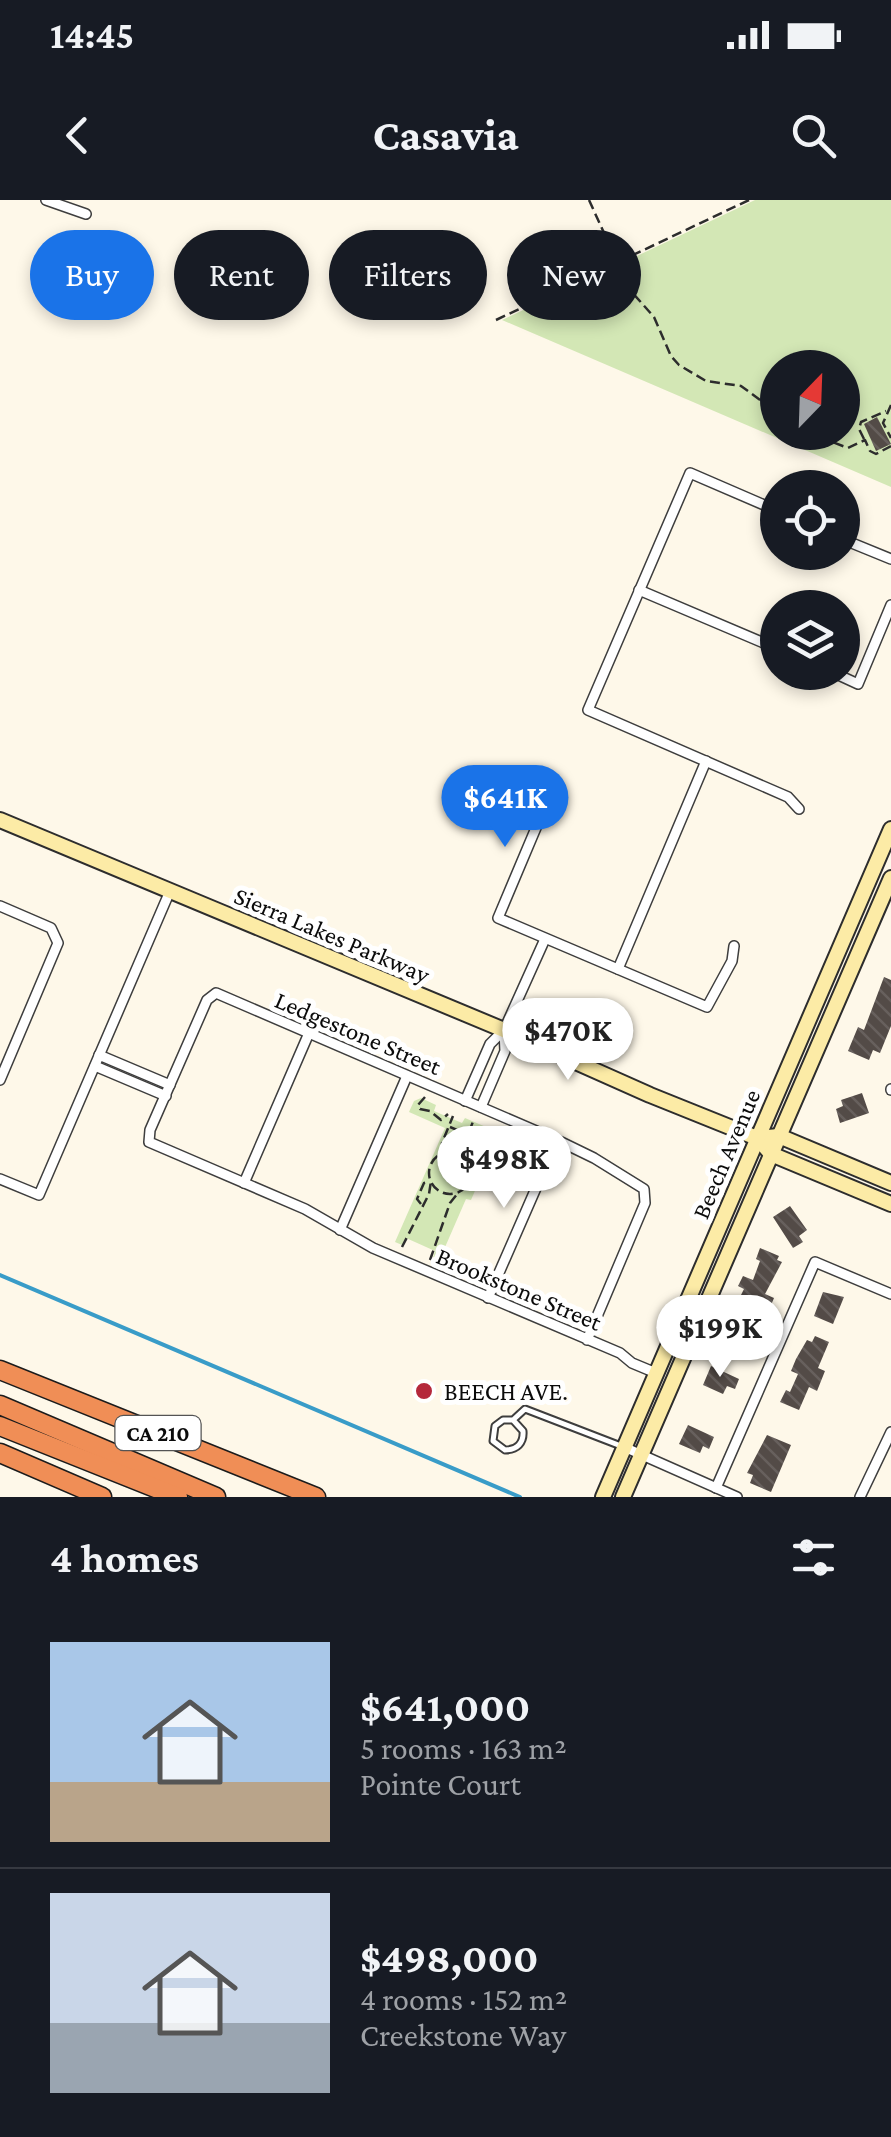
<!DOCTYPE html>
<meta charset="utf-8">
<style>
body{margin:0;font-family:"Crimson Pro",serif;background:#20242c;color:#f1f3f6;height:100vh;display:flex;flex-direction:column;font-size:38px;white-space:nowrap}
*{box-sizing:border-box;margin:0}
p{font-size:32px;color:#9ea1a6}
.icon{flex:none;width:55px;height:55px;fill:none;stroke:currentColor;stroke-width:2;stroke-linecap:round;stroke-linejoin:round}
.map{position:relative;height:1297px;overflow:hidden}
.side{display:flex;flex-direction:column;background:#171b24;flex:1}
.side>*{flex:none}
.banner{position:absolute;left:30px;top:30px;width:832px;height:90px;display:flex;gap:20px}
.needle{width:65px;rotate:23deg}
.tools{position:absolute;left:760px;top:150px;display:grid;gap:20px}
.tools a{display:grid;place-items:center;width:100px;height:100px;border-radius:50%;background:#171b24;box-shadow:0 5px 15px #0003;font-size:50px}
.price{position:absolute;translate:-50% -85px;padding:0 22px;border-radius:35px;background:#fff;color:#222;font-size:32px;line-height:65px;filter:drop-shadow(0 2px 5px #0008)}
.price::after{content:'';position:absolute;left:50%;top:60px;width:30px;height:22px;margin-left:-15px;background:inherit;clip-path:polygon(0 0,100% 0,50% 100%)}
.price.current{background:#1a73e8;color:#fff}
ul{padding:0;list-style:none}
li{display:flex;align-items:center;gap:30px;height:250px;padding:0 50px}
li+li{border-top:2px solid #363941}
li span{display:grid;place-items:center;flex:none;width:280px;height:200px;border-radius:0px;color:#555}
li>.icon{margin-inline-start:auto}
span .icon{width:120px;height:120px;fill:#fffc;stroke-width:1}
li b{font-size:42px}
h2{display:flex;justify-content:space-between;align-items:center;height:120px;padding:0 50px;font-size:42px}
.chip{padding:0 35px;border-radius:45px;background:#171b24;box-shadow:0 5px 15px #0003;font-size:35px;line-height:90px}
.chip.current{background:#1a73e8;color:#fff}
.status{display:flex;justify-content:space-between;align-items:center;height:70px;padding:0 50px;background:#171b24;direction:ltr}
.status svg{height:28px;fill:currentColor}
header{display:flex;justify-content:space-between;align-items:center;height:130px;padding:0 50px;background:#171b24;font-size:45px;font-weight:700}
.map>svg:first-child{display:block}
.park{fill:#d3e7b5;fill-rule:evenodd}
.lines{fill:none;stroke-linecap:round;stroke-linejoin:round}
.stream{stroke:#399cc8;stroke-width:4}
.building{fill:url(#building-back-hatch)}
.lane-casing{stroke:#3e3e3e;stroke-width:9}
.street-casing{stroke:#3e3e3e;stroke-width:12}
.secondary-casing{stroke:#2d2d2d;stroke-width:18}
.highway-casing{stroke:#1c1c1c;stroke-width:21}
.path{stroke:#2d2d2d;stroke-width:2.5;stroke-dasharray:10 5;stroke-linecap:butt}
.lane{stroke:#fff;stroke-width:5}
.street{stroke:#fff;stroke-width:9}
.secondary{stroke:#fceba6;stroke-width:14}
.highway{stroke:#f08e56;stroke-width:18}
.poi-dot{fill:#b5283b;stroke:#fff;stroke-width:4}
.labels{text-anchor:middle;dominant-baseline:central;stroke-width:10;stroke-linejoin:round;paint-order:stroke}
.shield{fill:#fff;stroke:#545454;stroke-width:2.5}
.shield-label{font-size:22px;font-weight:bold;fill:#0b0b0b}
.street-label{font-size:25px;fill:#0b0b0b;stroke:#fff}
.poi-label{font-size:25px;fill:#0b0b0b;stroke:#fff;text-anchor:start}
</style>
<div class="status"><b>14:45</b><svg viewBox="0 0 49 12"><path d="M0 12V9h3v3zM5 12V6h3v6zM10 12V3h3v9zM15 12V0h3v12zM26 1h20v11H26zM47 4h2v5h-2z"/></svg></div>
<header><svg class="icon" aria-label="back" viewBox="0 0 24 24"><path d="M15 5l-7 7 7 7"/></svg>Casavia<svg class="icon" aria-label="search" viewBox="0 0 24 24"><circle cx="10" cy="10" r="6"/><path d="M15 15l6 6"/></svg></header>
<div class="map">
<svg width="891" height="1297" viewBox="0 0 891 1297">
<defs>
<pattern id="building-back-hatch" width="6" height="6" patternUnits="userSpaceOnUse" patternTransform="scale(2.5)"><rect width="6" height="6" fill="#534b47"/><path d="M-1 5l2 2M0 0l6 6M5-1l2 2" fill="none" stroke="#67605d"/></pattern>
</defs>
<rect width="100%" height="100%" fill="#fef8e9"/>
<g class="park">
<path d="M755,0H891V287L502,120ZM778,168H842V232H778Z"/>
<polygon points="421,898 436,905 434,911 462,923 465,918 500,933 471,1000 466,999 439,1061 433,1058 435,1051 406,1038 402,1045 395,1042 445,928 409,912 414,901"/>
</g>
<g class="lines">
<polyline class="stream" points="0,1075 520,1297"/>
</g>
<g class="building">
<polygon points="877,217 891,244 876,251 864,224"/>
<polygon points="884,777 891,780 891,826 880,853 873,850 869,860 848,851 858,827 864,830"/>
<polygon points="862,893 869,913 840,923 836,909 843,906 841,900"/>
<polygon points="790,1006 807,1030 799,1036 803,1042 793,1048 773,1017"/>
<polygon points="760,1048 779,1056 777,1060 782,1062 765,1094 774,1098 769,1110 765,1108 752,1138 734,1130 747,1100 740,1097 744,1089 738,1086 743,1076 753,1080 760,1061 756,1059"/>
<polygon points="823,1092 844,1097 833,1124 814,1116"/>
<polygon points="815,1136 829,1142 818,1168 825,1171 817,1191 809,1187 799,1210 780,1202 786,1190 790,1192 798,1174 791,1171 796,1159 807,1140 812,1142"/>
<polygon points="711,1166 739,1179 735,1189 727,1186 723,1194 703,1185"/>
<polygon points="688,1225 714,1237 709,1249 703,1246 700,1253 679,1244"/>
<polygon points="767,1235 791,1245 771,1292 750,1283 753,1275 747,1273"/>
</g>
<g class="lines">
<g class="lane-casing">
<path id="lane" d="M513,1220L523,1231C524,1243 517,1250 505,1250L493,1241L495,1226L503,1220H513L525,1209L621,1246"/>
</g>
<g class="street-casing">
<g id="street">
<polyline points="46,0 86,14"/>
<polyline points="778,311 690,273 588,510 788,597 799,609"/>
<polyline points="842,339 891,359"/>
<polyline points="639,390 778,449"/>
<polyline points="832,472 858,484 891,405"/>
<polyline points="549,597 498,718 707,807 732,761 734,746"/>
<polyline points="0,706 51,728 58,743 0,880"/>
<polyline points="618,769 706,561"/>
<polyline points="99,855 170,885"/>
<polyline points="95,866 166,896"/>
<polyline points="891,889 891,890"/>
<polyline points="465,901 490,844 504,830 545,739"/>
<polyline points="481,907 505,851 504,830"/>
<polyline points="0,979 39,995 170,691"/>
<polyline points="244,983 309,833"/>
<polyline points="340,1030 407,876"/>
<polyline points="488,1098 557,940"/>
<polyline points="587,1140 645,1003 644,989 594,958 557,940 216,793 207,800 150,930 149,942 305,1009 373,1048 620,1153 632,1163 656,1173"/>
<polyline points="624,1247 737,1297"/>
<polyline points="716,1288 815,1062 891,1094"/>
<polyline points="860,1297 891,1232"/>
</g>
</g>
<g class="secondary-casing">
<g id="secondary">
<polyline points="0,620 504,830 650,895 757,938 779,936 891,983"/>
<polyline points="765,947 771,954 891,1004"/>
<polyline points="603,1297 891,629"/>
<polyline points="623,1297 891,678"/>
</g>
</g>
<g class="highway-casing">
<g id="highway">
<polyline points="0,1170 316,1297"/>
<polyline points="0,1205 216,1297"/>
<polyline points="0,1226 178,1297"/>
<polyline points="0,1253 102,1297"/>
</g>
</g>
<g class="path">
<polyline points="589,0 630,90 654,117 671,156 679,165 706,181 741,186 778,213"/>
<polyline points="496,120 749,0"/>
<polyline points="891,205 883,223 891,238"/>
<polyline points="806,232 848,248 865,240 870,251 876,254 891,246"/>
<polyline points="864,239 859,229 861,222 886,211"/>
<polyline points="425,897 418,905 420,909 430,911 441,920 448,914"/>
<polyline points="450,927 462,932"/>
<polyline points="469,932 474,919"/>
<polyline points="472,937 484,942"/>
<polyline points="443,952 442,943 453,916"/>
<circle cx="450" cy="973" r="21"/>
<polyline points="471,963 479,957 492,927"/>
<polyline points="421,1004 417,999 424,983 429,982"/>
<polyline points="402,1047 429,994 431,981"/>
<polyline points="430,1060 450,1003 458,993"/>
</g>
<use href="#lane" class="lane"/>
<use href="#street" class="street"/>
<use href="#secondary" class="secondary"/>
<use href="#highway" class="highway"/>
</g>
<circle class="poi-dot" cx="424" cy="1191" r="10"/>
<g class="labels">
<rect class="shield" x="115.5" y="1216" width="85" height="34" rx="8"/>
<g class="shield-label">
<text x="158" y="1233">CA 210</text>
</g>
<g class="street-label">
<text transform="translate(332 735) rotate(23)">Sierra Lakes Parkway</text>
<text transform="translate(358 833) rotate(23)">Ledgestone Street</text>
<text transform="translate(726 954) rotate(-67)">Beech Avenue</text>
<text transform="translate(519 1089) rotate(23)">Brookstone Street</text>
</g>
<g class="poi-label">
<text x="444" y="1191">BEECH AVE.</text>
</g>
</g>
</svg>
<div class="tools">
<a><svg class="needle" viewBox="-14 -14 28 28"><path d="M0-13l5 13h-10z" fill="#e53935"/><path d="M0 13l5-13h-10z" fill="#9ea1a6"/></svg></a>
<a><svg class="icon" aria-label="locate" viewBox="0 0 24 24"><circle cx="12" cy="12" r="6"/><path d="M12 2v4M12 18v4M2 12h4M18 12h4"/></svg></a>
<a><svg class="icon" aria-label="layers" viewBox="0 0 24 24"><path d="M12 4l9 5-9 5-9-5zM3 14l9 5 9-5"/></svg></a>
</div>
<b class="price current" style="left:505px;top:650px">$641K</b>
<b class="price" style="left:568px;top:883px">$470K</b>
<b class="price" style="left:504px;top:1011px">$498K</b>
<b class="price" style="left:720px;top:1180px">$199K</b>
<div class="banner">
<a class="chip current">Buy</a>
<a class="chip">Rent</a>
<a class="chip">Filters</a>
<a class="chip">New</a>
</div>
</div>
<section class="side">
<h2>4 homes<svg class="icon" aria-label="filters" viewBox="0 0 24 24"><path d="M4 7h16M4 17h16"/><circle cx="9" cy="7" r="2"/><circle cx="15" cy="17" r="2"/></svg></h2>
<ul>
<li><span style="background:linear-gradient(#a9c7e8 70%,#b9a48a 0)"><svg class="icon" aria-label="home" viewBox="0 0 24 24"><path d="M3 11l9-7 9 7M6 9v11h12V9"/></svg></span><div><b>$641,000</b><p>5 rooms · 163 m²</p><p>Pointe Court</p></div></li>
<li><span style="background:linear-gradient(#c9d6e8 65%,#9aa5b1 0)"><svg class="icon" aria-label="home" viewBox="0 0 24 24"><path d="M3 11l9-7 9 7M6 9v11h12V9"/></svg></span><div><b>$498,000</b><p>4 rooms · 152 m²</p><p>Creekstone Way</p></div></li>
</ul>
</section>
